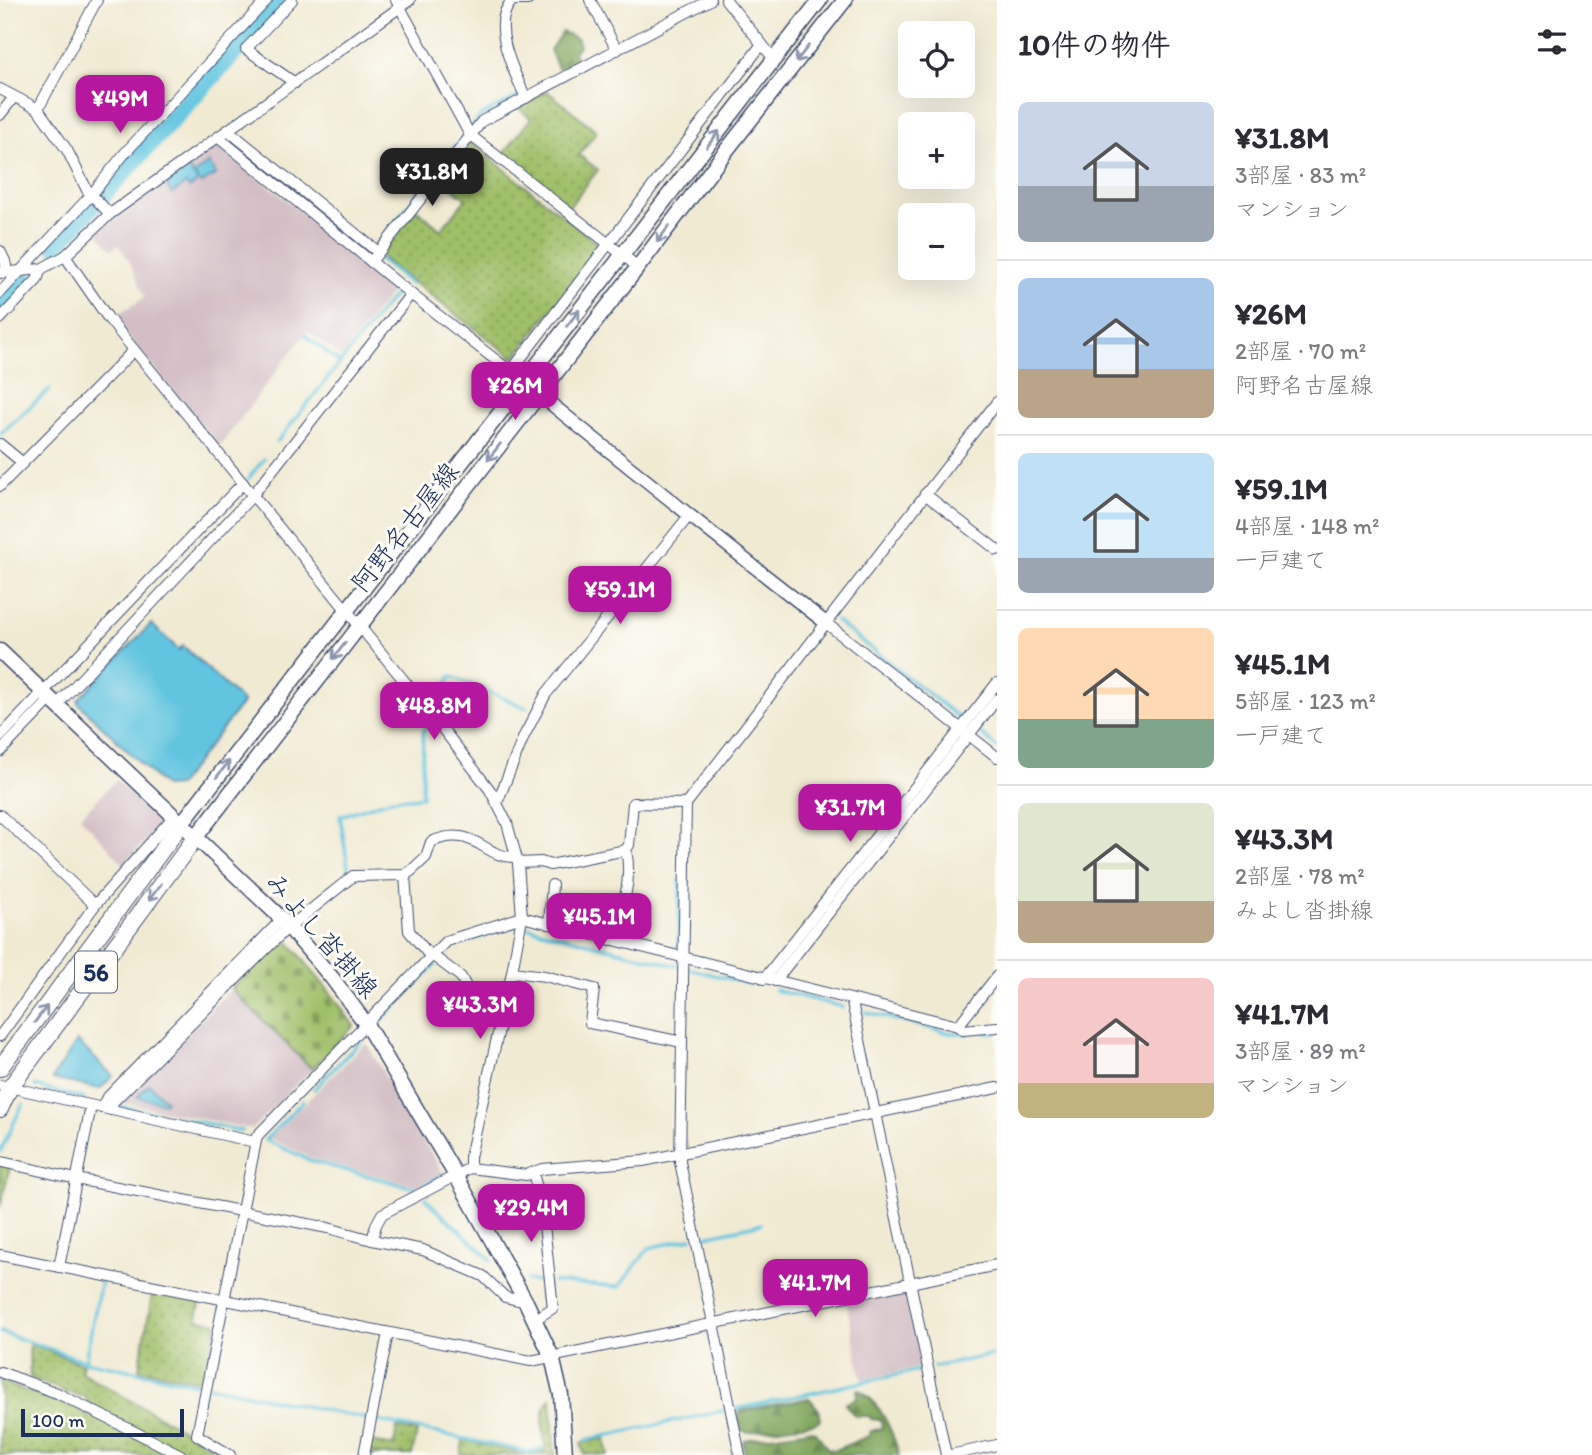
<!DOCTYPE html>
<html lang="ja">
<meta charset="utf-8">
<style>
body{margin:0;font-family:Itim,"Klee One",sans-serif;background:#f2f2f3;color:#2b2b33;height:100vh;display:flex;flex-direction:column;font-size:26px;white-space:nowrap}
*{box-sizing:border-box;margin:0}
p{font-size:23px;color:#7c7c81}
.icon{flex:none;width:38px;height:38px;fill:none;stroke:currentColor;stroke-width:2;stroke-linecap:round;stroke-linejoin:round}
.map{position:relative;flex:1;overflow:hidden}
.drawer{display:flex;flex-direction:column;background:#fff;width:595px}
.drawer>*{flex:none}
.tools{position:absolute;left:898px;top:21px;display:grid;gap:14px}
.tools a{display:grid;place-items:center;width:77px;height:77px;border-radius:10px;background:#fff;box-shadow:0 7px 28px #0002;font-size:35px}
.scale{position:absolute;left:21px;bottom:18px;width:163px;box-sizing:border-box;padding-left:7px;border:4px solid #1b2f5e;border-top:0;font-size:19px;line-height:24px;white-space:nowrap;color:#1b2f5e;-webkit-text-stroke:5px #fdfcf7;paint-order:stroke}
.price{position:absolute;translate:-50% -60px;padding:0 16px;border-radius:14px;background:#b5179e;color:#fff;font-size:23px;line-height:46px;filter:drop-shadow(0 2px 4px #0008)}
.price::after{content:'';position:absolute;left:50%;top:42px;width:21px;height:16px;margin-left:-10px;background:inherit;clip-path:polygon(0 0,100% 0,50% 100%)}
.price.selected{background:#222;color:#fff}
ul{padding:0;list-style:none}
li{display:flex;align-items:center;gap:21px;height:175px;padding:0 21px}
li+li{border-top:2px solid #e1e1e2}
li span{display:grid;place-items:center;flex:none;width:196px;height:140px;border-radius:10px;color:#555}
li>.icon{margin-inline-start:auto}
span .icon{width:84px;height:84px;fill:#fffc;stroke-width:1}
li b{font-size:30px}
h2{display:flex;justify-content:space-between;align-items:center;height:84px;padding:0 21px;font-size:30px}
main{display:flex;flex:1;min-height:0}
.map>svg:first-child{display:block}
.industrial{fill:#d2bec4}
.grass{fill:url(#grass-dots);stroke:#5d7762;stroke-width:2}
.forest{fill:url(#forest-firs);stroke:#4d6a5d;stroke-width:2}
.cemetery{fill:url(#cemetery-stones);stroke:#5d7762;stroke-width:2}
.water{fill:#62c5e0;stroke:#3e7a9f;stroke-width:2}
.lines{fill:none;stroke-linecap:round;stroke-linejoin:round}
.stream{stroke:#62c5e0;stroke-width:3.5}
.river{stroke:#62c5e0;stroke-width:19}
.minor-casing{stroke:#3b4b6f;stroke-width:12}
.tertiary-casing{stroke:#3b4b6f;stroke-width:15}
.secondary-casing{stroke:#3b4b6f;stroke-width:17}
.primary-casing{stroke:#3b4b6f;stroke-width:18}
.minor{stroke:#fff;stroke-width:10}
.tertiary{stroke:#fff;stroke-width:12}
.secondary{stroke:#fff;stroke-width:14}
.primary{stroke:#fff;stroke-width:16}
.oneway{stroke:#8d97ae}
.labels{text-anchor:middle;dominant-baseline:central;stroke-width:6;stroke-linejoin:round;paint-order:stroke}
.shield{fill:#fdfcf7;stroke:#5f6c8c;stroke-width:2}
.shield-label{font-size:24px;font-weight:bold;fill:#1b2f5e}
.street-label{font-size:26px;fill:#1b2f5e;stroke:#fdfcf7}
</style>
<main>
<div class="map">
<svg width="997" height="1455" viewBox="0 0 997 1455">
<defs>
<pattern id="grass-dots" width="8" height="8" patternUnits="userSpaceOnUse" patternTransform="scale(1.75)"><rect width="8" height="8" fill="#9fbf67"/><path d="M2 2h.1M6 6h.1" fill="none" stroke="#819c58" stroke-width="1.8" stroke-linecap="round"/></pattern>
<pattern id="forest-firs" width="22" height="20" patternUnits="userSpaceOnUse" patternTransform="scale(1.75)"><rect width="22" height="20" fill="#7fa65c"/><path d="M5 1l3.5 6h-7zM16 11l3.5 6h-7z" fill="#67884f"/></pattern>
<pattern id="cemetery-stones" width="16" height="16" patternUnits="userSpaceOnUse" patternTransform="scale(1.75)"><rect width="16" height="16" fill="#9fbf67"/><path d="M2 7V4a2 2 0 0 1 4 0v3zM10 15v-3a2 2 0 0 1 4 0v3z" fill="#819c58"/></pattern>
</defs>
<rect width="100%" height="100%" fill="#fdfcf7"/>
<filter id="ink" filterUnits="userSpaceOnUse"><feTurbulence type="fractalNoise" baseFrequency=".0143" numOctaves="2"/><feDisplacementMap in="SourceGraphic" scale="14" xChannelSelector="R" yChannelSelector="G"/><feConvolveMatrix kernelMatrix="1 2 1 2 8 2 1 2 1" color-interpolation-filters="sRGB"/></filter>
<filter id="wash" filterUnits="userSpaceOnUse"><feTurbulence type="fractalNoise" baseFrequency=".00686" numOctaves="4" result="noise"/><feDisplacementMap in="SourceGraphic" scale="28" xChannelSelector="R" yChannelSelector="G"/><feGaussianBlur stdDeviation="1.57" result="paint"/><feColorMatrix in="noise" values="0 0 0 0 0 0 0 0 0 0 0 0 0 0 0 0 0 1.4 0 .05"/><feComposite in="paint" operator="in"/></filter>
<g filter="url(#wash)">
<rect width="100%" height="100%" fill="#f1ead2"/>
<g class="industrial">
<polygon points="218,145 395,287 341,357 307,331 219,447 113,318 145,297 129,260 118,245 112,249 96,232"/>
<polygon points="116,780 161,824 124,864 80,817"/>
<polygon points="231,989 312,1069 252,1129 120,1102"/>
<polygon points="366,1043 443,1173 418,1186 316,1160 269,1138"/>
<polygon points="907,1288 925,1366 862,1380 846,1301"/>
</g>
<g class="grass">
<polygon points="547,91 597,131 579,155 598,170 568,208 502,156 531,118 516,106"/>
<polygon points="469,141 597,243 598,249 514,358 385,261 381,255 416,209 441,230 466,199 441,178"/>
<polygon points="0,1165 10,1167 0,1207"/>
<polygon points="153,1290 201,1299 197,1319 217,1323 205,1382 139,1369"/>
<polygon points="29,1343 83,1364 81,1372 227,1455 188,1455 88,1404 87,1397 65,1392 30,1377"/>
<polygon points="0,1379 10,1385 85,1411 174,1455 0,1455"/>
<path d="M551,1398L555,1455H461L463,1440L527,1454L545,1451C545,1435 538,1410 551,1398Z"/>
<polygon points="397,1428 417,1432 412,1455 367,1455 370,1442 394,1446"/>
<polygon points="605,1438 608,1455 584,1454 581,1443"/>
</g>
<g class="forest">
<polygon points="562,32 578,39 579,46 574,52 577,61 562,70 559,70 550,50"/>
<path d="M858,1389C880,1401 893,1432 899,1455H745L743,1443L745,1440L750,1439L810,1430L816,1432L828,1449L835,1450L869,1436L871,1431L882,1428L881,1420L871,1419L869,1416H855L845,1404L857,1398V1390Z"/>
<polygon points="809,1398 820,1411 820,1420 815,1423 748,1432 741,1430 738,1414 741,1411"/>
</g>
<polygon class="cemetery" points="284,936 336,1000 354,1026 312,1069 231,989"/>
<g class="water">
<polygon points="209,163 216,174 201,184 194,174"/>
<polygon points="189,169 198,182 189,188 186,184 172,194 166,185"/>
<polygon points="151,624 179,650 183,646 243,702 178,786 165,787 78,703 78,700"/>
<polygon points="77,1041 113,1076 100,1089 52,1079"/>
<polygon points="149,1084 166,1101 164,1103 137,1097"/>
</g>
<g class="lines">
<g class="stream">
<polyline points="471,127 480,116 519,96"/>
<polyline points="229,138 369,251"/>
<polyline points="377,245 464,136"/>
<polyline points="379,259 411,284"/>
<polyline points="305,335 340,363"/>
<polyline points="0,434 50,389"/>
<polyline points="277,442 397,291"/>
<polyline points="248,479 264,459"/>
<polyline points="836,621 962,720"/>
<polyline points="435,710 451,676 527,708"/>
<polyline points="977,731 997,747"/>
<polyline points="347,875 349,874 340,816 393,799 422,797 423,732 430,719"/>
<polyline points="527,927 678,966"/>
<polyline points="678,953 680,880"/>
<polyline points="443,957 450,948 455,945 516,925"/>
<polyline points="690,969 750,984"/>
<polyline points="775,990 843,1007"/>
<polyline points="865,1012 950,1033 967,1034"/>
<polyline points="380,1022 435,965"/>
<polyline points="985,1033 997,1032"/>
<polyline points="35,1086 84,1099"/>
<polyline points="314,1089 362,1040"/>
<polyline points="303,1101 265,1140 314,1162 419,1189 444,1174"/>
<polyline points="118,1106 242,1131"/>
<polyline points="0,1152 23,1104"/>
<path d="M425,1198C446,1220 470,1238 491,1260"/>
<polyline points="701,1237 761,1224"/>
<polyline points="527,1280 547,1283"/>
<polyline points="553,1282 619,1287 649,1248 691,1238"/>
<polyline points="0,1332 85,1361 201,1385"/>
<polyline points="85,1361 101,1281"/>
<polyline points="934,1367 992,1355"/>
<polyline points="209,1386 367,1419"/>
<polyline points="736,1409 925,1369"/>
<polyline points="374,1420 528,1452 544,1449"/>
<polyline points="586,1440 723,1411"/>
</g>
<g class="river">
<polyline points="56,245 282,0"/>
<polyline points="0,308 25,280"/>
</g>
</g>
</g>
<g filter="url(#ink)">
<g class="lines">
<g class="minor-casing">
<g id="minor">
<polyline points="292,0 246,49 295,83"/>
<polyline points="396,0 470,135 638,267"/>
<polyline points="512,0 528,0"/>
<polyline points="590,0 617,50"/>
<polyline points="726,0 774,59"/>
<path d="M512,1C489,24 515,74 526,98"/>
<polyline points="0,89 38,109 67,150 87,190 110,214"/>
<polyline points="38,109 97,0"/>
<polyline points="0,115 14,97"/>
<polyline points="229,131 378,252"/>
<polyline points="219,138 411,294 524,382"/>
<polyline points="0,251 5,261 7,272"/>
<polyline points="65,256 108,318 428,710 490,790 507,823 518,863 522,917 512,972 470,1157 470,1168"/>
<polyline points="371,262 482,121 710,0"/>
<polyline points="0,273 41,269 65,256 110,214 410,0"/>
<polyline points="0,293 92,194 125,153 267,0"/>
<polyline points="0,319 37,280 41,269"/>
<polyline points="511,371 762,44"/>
<polyline points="0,444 23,463"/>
<polyline points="0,486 134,350"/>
<polyline points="925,494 997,550"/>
<polyline points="826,623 997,757"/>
<polyline points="57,705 252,496 411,294"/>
<polyline points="0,737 243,483"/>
<polyline points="0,752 51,699"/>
<polyline points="497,803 524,736 546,694 688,517"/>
<polyline points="0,815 95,905"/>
<polyline points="518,863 541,862 550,865 626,850 629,845 633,803 686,804"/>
<polyline points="405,875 409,931 431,957"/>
<polyline points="549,924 552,885"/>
<path d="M611,940C622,910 633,882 626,850"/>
<polyline points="432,955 461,977 484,1021 501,1016"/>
<polyline points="512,972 545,976 594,989 590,1023 682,1042"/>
<polyline points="764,979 997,683"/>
<polyline points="775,981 997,699"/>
<polyline points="852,1002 946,1455"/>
<polyline points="958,1026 963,1030 997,1027"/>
<polyline points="0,1036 95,905 174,816"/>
<polyline points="0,1085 255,1142"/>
<polyline points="102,1108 106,1099 282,919"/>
<path d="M111,1110L113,1102L282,933L353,876L405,875L411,871L426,857L431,842C474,823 484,859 516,857"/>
<polyline points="2,1162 76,1179 328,1228 372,1240 423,1250 483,1276 505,1297 526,1302"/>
<polyline points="533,1173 542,1206 553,1308 534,1320"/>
<polyline points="372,1240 376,1225 382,1214 470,1168 526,1175 542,1169 643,1161 997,1088"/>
<polyline points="0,1255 531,1361 997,1265"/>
<polyline points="59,1267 91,1106"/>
<polyline points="0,1372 57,1393 181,1455"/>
<polyline points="230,1455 197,1435 257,1136 446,941 522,917 958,1026 997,976"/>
<polyline points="364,1455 388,1333"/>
<polyline points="740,1455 680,1162 686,804 997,402"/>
<polyline points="950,1455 997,1445"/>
</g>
</g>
<g class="tertiary-casing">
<path id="tertiary" d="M524,382C624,463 724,544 826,623"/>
</g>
<g class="secondary-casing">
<g id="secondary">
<polyline points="0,651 282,919 332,978 366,1024 455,1174 526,1302 552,1357 561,1395 565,1455"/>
<polyline points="182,823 820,0"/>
<polyline points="196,837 638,267 729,147 845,0"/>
</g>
</g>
<g class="primary-casing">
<g id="primary">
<polyline points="0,1068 182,823"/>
<polyline points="0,1109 9,1089 196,837"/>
</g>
</g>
<use href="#minor" class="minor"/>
<use href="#tertiary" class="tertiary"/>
<use href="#secondary" class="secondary"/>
<use href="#primary" class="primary"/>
</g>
<defs><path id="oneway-shaft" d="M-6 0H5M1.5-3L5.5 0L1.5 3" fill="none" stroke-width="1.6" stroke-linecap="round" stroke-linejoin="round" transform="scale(1.75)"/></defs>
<g class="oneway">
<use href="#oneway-shaft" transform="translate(802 54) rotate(128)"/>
<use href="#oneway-shaft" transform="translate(713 139) rotate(-52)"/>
<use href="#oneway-shaft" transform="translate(663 234) rotate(127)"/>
<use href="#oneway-shaft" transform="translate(573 318) rotate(-52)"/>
<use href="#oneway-shaft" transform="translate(494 452) rotate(128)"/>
<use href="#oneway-shaft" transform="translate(339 651) rotate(128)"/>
<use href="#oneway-shaft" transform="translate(223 769) rotate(-52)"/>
<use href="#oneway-shaft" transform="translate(155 892) rotate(127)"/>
<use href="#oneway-shaft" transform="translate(41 1014) rotate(-53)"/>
</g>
</g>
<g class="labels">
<rect class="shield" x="75" y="951.5" width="42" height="41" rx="5"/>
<g class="shield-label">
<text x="96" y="972">56</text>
</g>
<g class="street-label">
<text transform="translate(405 527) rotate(-52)">阿野名古屋線</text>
<text transform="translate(322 935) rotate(49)">みよし沓掛線</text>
</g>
</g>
</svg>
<div class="tools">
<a><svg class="icon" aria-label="locate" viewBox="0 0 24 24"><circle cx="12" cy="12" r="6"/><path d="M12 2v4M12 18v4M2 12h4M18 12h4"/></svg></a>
<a>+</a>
<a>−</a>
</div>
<div class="scale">100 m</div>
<b class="price" style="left:120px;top:135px">¥49M</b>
<b class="price selected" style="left:432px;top:208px">¥31.8M</b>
<b class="price" style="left:515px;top:422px">¥26M</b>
<b class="price" style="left:620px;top:626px">¥59.1M</b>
<b class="price" style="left:434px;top:742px">¥48.8M</b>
<b class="price" style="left:850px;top:844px">¥31.7M</b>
<b class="price" style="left:599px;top:953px">¥45.1M</b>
<b class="price" style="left:480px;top:1041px">¥43.3M</b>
<b class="price" style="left:531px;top:1244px">¥29.4M</b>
<b class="price" style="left:815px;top:1319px">¥41.7M</b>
</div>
<section class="drawer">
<h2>10件の物件<svg class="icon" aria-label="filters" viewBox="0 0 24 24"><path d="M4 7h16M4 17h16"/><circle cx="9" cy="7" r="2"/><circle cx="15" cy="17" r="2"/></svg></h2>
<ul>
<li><span style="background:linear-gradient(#c9d6e8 60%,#9aa5b1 0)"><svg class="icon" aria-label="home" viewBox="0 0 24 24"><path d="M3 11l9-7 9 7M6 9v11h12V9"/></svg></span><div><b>¥31.8M</b><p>3部屋 · 83 m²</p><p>マンション</p></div></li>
<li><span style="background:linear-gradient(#a9c7e8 65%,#b9a48a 0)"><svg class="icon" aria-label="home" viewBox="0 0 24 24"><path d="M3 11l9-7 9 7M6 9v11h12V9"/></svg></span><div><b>¥26M</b><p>2部屋 · 70 m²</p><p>阿野名古屋線</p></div></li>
<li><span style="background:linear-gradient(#bfe0f5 75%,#9aa5b1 0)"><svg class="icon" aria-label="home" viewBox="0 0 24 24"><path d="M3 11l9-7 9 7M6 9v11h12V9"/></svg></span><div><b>¥59.1M</b><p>4部屋 · 148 m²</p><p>一戸建て</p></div></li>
<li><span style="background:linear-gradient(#ffd9b3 65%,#7fa58c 0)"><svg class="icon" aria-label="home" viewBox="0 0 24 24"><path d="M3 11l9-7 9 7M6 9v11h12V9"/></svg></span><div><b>¥45.1M</b><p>5部屋 · 123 m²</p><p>一戸建て</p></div></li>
<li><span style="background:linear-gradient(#dfe7d0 70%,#b9a48a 0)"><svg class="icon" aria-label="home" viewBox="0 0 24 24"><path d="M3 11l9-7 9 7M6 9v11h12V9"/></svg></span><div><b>¥43.3M</b><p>2部屋 · 78 m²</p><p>みよし沓掛線</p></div></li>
<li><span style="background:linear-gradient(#f6c9c9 75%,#c2b280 0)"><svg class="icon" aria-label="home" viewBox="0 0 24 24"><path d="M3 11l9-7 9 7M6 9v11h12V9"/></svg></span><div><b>¥41.7M</b><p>3部屋 · 89 m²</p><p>マンション</p></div></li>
</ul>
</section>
</main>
